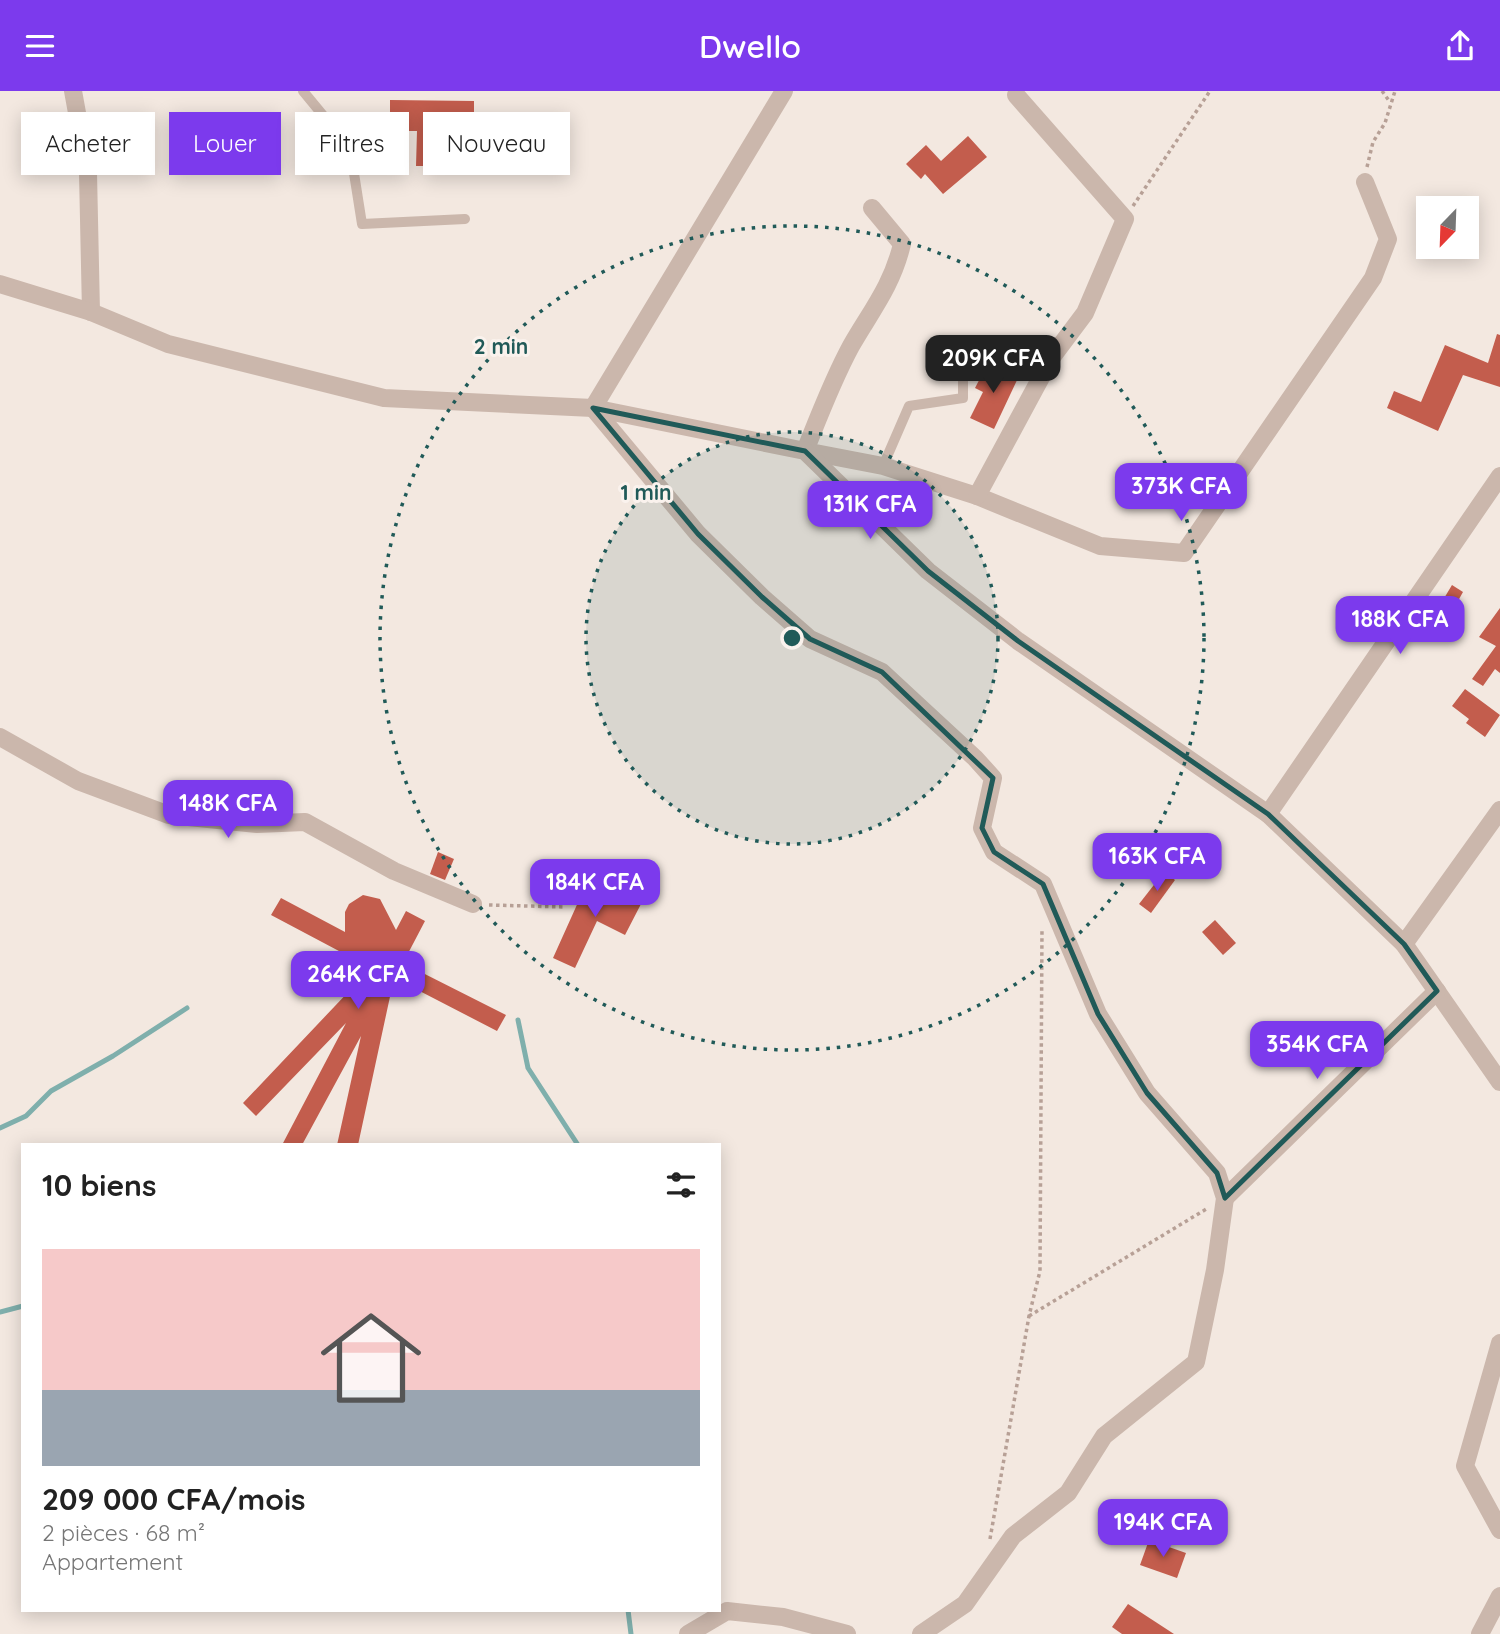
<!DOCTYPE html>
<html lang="fr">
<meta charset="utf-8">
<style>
body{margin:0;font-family:Quicksand,sans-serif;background:#f6f6f6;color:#222;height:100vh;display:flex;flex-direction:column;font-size:26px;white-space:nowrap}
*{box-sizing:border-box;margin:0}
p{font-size:23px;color:#767676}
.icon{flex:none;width:38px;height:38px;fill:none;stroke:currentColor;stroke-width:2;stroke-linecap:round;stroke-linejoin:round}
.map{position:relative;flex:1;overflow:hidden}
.sheet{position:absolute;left:21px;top:1052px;width:700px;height:469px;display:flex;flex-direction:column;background:#fff;border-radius:0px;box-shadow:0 4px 18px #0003}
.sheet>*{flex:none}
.banner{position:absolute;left:21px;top:21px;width:700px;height:63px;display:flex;gap:14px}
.needle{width:46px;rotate:203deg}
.buttons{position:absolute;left:1416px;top:105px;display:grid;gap:14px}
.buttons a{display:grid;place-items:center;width:63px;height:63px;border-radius:0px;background:#fff;box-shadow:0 4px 18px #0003;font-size:35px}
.price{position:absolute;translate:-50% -60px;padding:0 16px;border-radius:14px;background:#7c3aed;color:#fff;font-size:23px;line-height:46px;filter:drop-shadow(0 2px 4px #0008)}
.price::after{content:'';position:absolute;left:50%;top:42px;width:21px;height:16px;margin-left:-10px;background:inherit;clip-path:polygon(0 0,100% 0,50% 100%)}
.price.selected{background:#222;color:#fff}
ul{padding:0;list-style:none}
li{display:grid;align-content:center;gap:14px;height:371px;padding:0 21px}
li+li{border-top:2px solid #e0e0e0}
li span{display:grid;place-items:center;height:217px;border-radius:0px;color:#555}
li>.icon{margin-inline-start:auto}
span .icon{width:126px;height:126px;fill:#fffc;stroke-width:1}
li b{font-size:30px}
h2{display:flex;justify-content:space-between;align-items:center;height:84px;padding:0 21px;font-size:30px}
.chip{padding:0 24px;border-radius:0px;background:#fff;box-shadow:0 4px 18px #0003;font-size:24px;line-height:63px}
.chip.selected{background:#7c3aed;color:#fff}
header{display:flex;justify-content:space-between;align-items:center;height:91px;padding:0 21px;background:#7c3aed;color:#fff;font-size:32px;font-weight:600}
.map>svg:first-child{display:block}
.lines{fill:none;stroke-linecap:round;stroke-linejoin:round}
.stream{stroke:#7fafac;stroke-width:5}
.building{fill:#c35d4d}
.path{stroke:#b7a096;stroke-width:3.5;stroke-dasharray:3.5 3.5;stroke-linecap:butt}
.service{stroke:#cbb7ac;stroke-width:10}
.minor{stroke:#cbb7ac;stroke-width:18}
.marked{fill:none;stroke:#205a58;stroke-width:5;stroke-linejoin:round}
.ring{fill:none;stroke:#205a58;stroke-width:3.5;stroke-dasharray:3.5 7}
.centre{fill:#205a58;stroke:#faf2ed;stroke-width:3.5}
.ring-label{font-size:21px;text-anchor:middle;font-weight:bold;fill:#205a58;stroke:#faf2ed;stroke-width:6;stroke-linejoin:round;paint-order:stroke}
</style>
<header><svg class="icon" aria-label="menu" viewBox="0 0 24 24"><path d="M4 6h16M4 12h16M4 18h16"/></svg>Dwello<svg class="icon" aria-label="share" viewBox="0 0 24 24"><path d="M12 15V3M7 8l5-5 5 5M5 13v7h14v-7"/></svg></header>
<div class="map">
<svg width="1500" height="1543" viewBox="0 0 1500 1543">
<rect width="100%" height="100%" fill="#f3e8e0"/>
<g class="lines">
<g class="stream">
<polyline points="518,929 528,977 578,1054"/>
<polyline points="0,1037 26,1025 51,1000 113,965 187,917"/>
<polyline points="0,1221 23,1215"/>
<polyline points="628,1519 631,1543"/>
</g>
</g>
<g class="building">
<polygon points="390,9 474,10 474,41 440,41 440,75 416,75 417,40 390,40"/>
<polygon points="968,45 987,66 943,103 925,83 921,88 906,73 926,54 941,70"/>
<polygon points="1497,243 1500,244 1500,296 1463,284 1438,340 1387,317 1394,300 1421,311 1445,254 1488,272"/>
<polygon points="988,272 1018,287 994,338 970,327 983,301 975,297"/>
<polygon points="1452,494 1463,501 1449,526 1437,519"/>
<polygon points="1500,517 1500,582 1495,578 1483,595 1472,588 1496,555 1479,546"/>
<polygon points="1465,598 1500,624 1485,646 1466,632 1469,628 1452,615"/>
<polygon points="438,761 454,768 445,789 430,783"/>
<polygon points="1164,781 1175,789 1151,822 1139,813"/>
<polygon points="589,787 641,813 625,844 597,830 575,877 553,867"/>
<polygon points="363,804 380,808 396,839 406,820 425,830 403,872 506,924 497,940 408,894 391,901 358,1054 337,1054 361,945 302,1054 282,1054 346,932 256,1025 243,1012 371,877 271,824 281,807 345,841 345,821 349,813"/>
<polygon points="1215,829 1236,852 1223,864 1202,841"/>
<polygon points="1149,1449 1186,1462 1177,1487 1140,1474"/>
<polygon points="1128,1513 1174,1543 1122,1543 1112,1536"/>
</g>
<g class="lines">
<g class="path">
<polyline points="1382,0 1390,11"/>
<polyline points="1367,76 1373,51 1385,32 1395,0"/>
<polyline points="1133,115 1210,0"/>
<polyline points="489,814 564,816"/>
<polyline points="1029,1225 1208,1117"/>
<polyline points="990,1448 1029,1225 1040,1180 1042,838"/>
</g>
<g class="service">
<polyline points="303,0 350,57 362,133 465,128"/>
<polyline points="883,375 909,315 963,307 963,288 975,265 1012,250"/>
</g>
<g class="minor">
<polyline points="73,0 88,82 91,221"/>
<polyline points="784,0 593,317 698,443 762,506 810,548 882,581 975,667 993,687 982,737 994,761 1043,793 1098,923 1147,1002 1217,1082 1225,1107 1215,1179 1196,1271 1104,1345 1068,1402 1013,1445 965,1513 921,1543"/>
<path d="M872,117L902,153C892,195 871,220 851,255C833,288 819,325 805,360L883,375L977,405L1100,455L1184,462L1373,187L1388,148L1365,91"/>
<polyline points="0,193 91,221 168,253 384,307 593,317 805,360 928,480 1018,550 1268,723 1404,853 1500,991"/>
<polyline points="977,405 1052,266 1085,222 1125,128 1016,4"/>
<polyline points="0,646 78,690 169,724 257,733 305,731 394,780 473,813"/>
<polyline points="1268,723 1500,385"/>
<polyline points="1404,853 1500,719"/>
<polyline points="1225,1107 1437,900"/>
<polyline points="1500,1252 1465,1375 1500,1439"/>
<polyline points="688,1543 727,1520 783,1526 847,1543"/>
<polyline points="1480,1543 1500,1505"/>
</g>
</g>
<path class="marked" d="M593,317L805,360L928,480L1018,550L1268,723L1404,853L1437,900L1225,1107L1217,1082L1147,1002L1098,923L1043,793L994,761L982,737L993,687L882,581L810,548L762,506L698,443Z"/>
<circle cx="792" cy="547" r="206" fill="#205a58" fill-opacity=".12"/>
<g class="ring">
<circle cx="792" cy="547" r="206"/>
<circle cx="792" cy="547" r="412"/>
</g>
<circle cx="792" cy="547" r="10" class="centre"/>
<g class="ring-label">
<text x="501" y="263">2 min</text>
<text x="646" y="409">1 min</text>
</g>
</svg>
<div class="buttons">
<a><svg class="needle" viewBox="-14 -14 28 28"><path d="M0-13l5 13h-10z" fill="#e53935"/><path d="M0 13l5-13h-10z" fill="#767676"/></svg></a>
</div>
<b class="price selected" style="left:993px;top:304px">209K CFA</b>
<b class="price" style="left:1181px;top:432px">373K CFA</b>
<b class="price" style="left:870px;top:450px">131K CFA</b>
<b class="price" style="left:1400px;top:565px">188K CFA</b>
<b class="price" style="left:228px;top:749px">148K CFA</b>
<b class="price" style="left:1157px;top:802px">163K CFA</b>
<b class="price" style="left:595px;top:828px">184K CFA</b>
<b class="price" style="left:358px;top:920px">264K CFA</b>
<b class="price" style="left:1317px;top:990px">354K CFA</b>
<b class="price" style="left:1163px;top:1468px">194K CFA</b>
<div class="banner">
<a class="chip">Acheter</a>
<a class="chip selected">Louer</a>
<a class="chip">Filtres</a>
<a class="chip">Nouveau</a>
</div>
<section class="sheet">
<h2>10 biens<svg class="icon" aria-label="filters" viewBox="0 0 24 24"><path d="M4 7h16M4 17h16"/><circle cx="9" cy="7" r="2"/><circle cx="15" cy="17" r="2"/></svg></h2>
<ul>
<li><span style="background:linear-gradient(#f6c9c9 65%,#9aa5b1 0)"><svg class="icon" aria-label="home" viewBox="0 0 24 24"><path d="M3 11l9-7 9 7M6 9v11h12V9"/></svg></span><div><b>209 000 CFA/mois</b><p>2 pièces · 68 m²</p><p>Appartement</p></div></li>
</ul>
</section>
</div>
